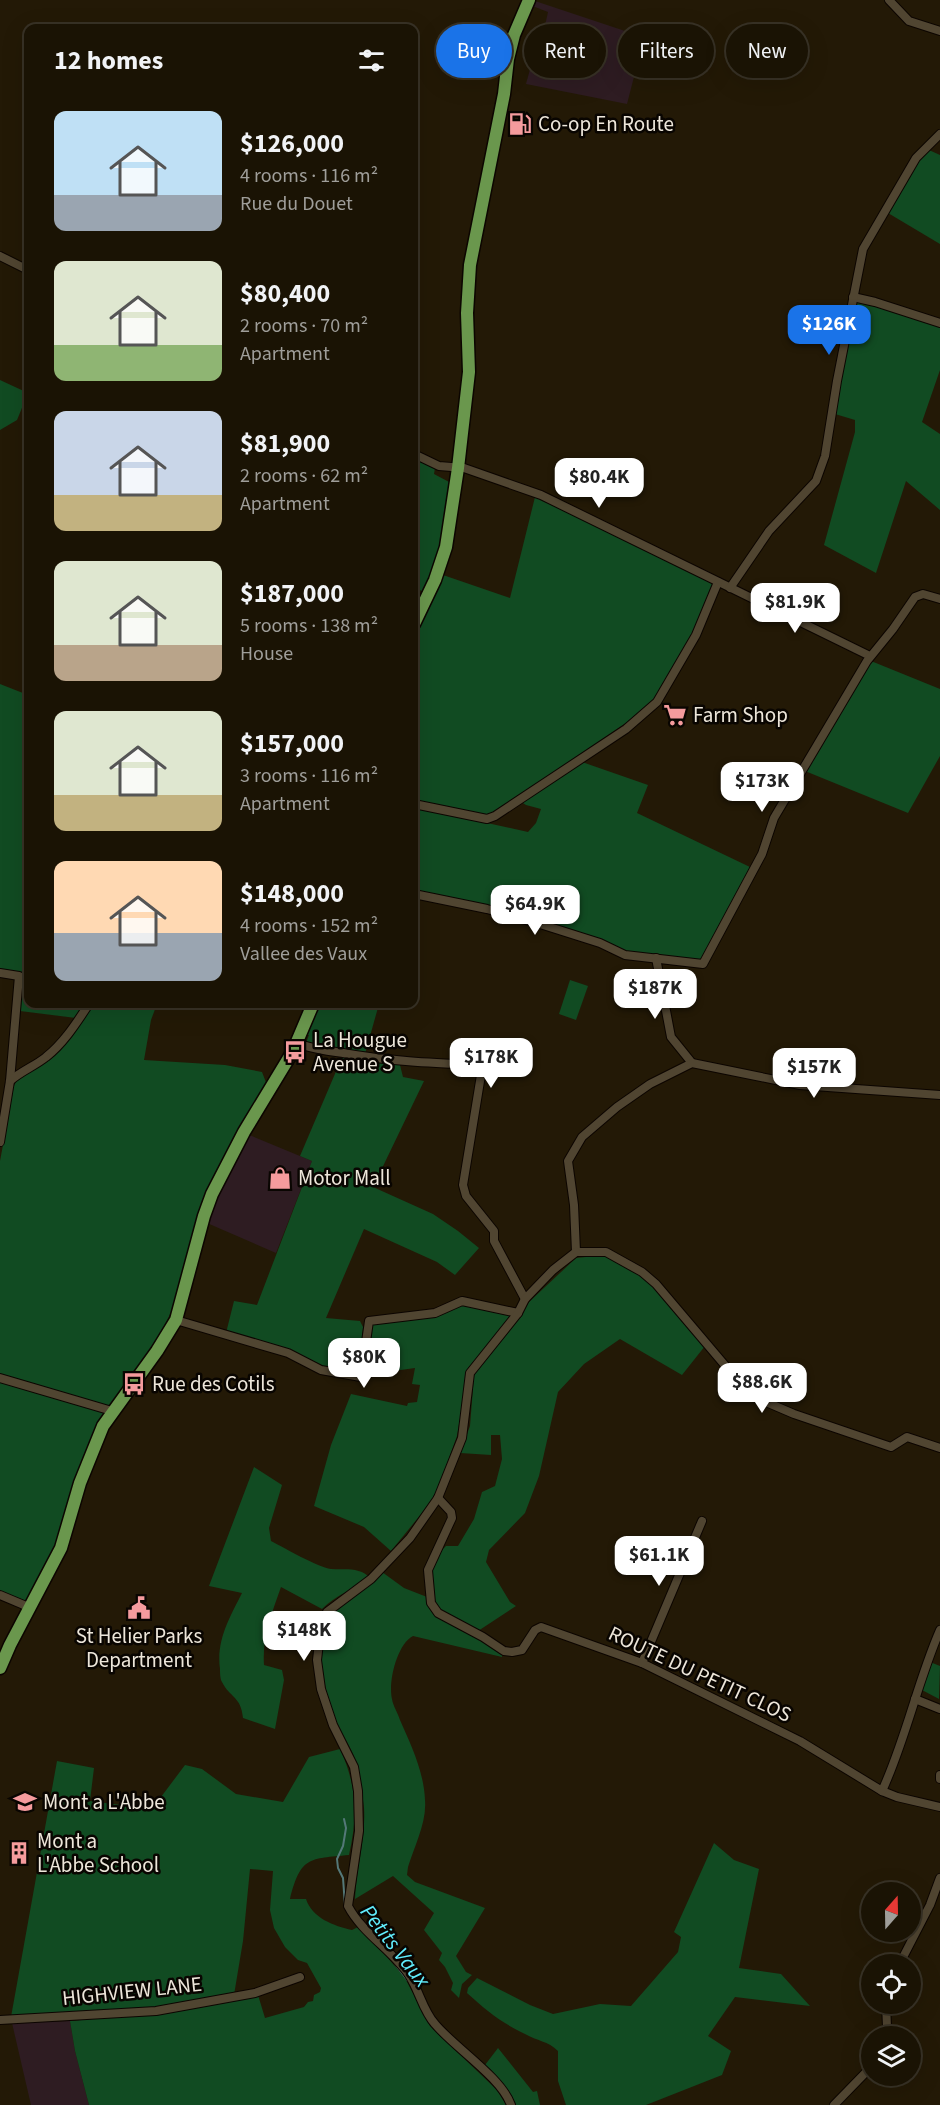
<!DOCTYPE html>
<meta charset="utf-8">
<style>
body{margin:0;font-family:"Source Sans 3",sans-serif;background:#231c0e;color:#f1f3f6;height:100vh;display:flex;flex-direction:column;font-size:22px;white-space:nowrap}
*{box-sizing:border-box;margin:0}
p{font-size:20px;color:#9f9e9a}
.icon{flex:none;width:33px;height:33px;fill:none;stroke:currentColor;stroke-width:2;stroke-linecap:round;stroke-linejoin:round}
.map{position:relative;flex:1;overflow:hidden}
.side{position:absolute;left:24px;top:24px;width:394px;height:984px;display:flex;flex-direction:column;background:#1a1304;border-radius:12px;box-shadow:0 6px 24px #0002,0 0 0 2px #383226}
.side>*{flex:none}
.hud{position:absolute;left:436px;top:24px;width:412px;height:54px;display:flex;gap:12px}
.needle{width:39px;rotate:20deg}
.fabs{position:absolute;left:861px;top:1882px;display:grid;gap:12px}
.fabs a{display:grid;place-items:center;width:60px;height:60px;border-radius:50%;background:#1a1304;box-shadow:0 6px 24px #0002,0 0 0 2px #383226;font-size:30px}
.price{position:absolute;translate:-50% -51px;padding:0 14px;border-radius:12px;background:#fff;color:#222;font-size:20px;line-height:39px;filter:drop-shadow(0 2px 3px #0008)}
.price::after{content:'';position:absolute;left:50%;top:36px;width:18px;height:14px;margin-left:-9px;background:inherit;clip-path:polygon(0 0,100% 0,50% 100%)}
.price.selected{background:#1a73e8;color:#fff}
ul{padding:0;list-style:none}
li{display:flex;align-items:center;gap:18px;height:150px;padding:0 30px}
li span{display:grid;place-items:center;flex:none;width:168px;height:120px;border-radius:12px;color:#555}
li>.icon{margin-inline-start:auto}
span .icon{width:72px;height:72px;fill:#fffc;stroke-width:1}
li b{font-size:26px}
h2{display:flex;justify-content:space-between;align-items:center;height:72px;padding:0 30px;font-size:26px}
.chip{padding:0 21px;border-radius:27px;background:#1a1304;box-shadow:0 6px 24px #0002,0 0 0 2px #383226;font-size:21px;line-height:54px}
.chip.selected{background:#1a73e8;color:#fff}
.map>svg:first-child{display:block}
.commercial{fill:#2e1c22}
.green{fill:#114b22}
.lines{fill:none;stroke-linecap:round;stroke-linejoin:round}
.stream{stroke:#547878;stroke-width:2}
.street-casing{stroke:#0c0500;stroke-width:10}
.primary-casing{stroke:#0c0500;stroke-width:15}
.street{stroke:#504531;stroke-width:8}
.primary{stroke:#6a974d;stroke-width:12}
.labels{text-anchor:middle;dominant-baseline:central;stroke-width:5;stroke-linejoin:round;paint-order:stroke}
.poi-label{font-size:21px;fill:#ede6da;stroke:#090501;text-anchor:start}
.street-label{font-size:21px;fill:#ede6da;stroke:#090501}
.water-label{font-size:22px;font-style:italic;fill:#61edfd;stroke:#090501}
</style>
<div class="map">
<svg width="940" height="2105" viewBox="0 0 940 2105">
<rect width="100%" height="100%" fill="#231906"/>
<g class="commercial">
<polygon points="535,1 646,38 643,42 627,104 526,84 540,32 544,30 548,12 535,7 531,8"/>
<polygon points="247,1134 312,1161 276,1253 207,1223 225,1177"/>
<polygon points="70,2021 75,2051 89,2105 31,2105 12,2023"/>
</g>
<g class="green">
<polygon points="929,150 940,155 940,244 888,213 921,158"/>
<polygon points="856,301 898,312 940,327 940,370 922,422 940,434 940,510 906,481 876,573 824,545 855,432 855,420 835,414 840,376"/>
<polygon points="0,380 28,393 17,420 0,430"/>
<polygon points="414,459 435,468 434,474 451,483 437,568 423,592 414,586"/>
<polygon points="535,497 561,508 713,583 698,625 656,697 642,712 493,813 481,815 414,801 414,637 443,575 510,598"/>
<polygon points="871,661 940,689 940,756 908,813 805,771"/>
<polygon points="0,684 28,695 28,1004 86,1004 76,1018 20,1011 23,973 0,969"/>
<polygon points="582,762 648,785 637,813 750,867 750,870 701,960 626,953 499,909 414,891 414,807 528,832 536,823 541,809 526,805 520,801"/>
<polygon points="570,980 588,986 576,1020 559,1014"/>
<path d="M93,1004H157L151,1020L144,1060L225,1065L262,1072L267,1085L242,1123L206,1195L173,1308L156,1343L105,1414L72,1496L53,1551L28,1602L0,1591V1161L14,1086C21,1071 40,1067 52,1057C69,1043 81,1021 93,1004Z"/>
<polygon points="315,1004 379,1004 365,1054 306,1043 309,1035 305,1034"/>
<polygon points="343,1055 371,1062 400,1065 403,1077 424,1081 373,1187 433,1214 458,1231 479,1248 455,1275 437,1262 364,1229 326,1318 360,1321 363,1327 359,1370 353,1371 316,1366 286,1348 226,1333 234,1301 257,1305 312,1161 300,1156"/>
<polygon points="605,1255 640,1274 654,1287 705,1346 682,1375 620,1339 584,1364 558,1392 539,1476 525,1513 489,1550 486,1562 510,1602 516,1606 478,1631 439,1611 434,1603 431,1570 438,1554 446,1546 458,1546 474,1519 482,1492 495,1486 502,1459 500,1435 491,1435 491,1455 460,1453 470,1426 474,1375 521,1317 529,1302 576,1258"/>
<polygon points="462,1304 513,1314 468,1371 457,1436 435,1497 391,1551 364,1527 314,1506 331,1445 351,1394 407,1406 408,1403 417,1402 420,1385 412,1384 415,1368 365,1375 371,1323"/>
<path d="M254,1467L282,1485L269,1528L271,1541C285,1548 317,1567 331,1569C343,1570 358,1567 368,1576C355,1590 335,1595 322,1609L281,1587C272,1613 262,1637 264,1665L282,1670L284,1680L275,1729L243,1718C241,1696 230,1698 222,1682C220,1679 220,1672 220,1669C216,1640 230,1617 242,1593L209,1586Z"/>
<path d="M382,1572L404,1588L427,1597V1604L436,1617L481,1639L502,1653V1657L413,1636C397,1644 388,1682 392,1699C393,1706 398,1713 400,1720C411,1745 424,1772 425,1800C427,1822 414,1847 408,1867L407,1875L415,1882L485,1908L456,1956L466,1972L472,1975L462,1984L459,1998L451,1990L453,1983L445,1967L439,1960L442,1953L424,1930L434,1913L393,1876L355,1899C356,1869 366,1838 364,1808C362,1792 360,1775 355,1759C350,1745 340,1732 335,1718C323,1687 314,1647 331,1616C339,1602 369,1589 382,1572Z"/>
<polygon points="930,1662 940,1666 939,1699 922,1690"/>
<path d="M340,1749C357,1786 358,1815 349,1855C309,1859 301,1856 290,1899H306C312,1918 334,1926 352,1930L358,1927L376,1944L405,1978L430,2026L497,2090L506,2105H89L75,2051L70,2021L159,2013L258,1995L265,2018L304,2007L308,2002L313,2001L314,1995L320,1992L321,1988L307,1963L298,1960L285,1947L274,1928L270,1910L273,1871L250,1869L243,1941L234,1995L159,2008L11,2017L57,1761L94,1768L90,1801L152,1809L185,1765L202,1769L236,1794L283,1802L309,1757Z"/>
<path d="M714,1843L734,1860L759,1869L739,1968L781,1974L810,2006L735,1997L708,2036L731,2051L722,2075L646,2105H566L558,2081V2051C548,2041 537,2041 525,2034C500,2022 487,2011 467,1993L468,1988L477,1978L530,2005L553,2014L600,2004L631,2006L678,1952L681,1937L674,1932Z"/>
<polygon points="498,2048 533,2092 537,2091 540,2105 515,2105 504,2086 485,2065"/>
</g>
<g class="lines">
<g class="stream">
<polyline points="344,1819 346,1828 343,1846 337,1859 338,1868 343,1878 345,1906"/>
<polyline points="395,1964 408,1981"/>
</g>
<g class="street-casing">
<g id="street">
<polyline points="889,0 909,21 940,31"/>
<polyline points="0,256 28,270"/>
<polyline points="853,297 875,302 940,323"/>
<polyline points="414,454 439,466 464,468 541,495 870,656"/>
<polyline points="730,588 769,531 816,481 825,456 837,381 863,249 916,158 940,134"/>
<polyline points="414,804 487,819 495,816 626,729 657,702 696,635 718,582"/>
<polyline points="414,894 487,909 540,924 600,943 625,955 703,964 762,854 774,818 867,661 893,629 915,597 923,594 940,599"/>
<polyline points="656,958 671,1037 692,1063"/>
<polyline points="0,973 19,976 10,1081 0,1142"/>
<path d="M297,1043C312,1049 328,1051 343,1053C387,1061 431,1063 475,1065L482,1069L463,1185L466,1196L494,1231V1241L525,1299"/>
<path d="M10,1081C21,1071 35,1066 46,1057C64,1043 77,1022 89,1004"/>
<polyline points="576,1252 574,1205 568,1161 582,1137 617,1107 650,1084 692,1063 800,1085 940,1095"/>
<polyline points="576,1252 606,1252 642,1272 656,1284 734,1376 766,1402 794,1414 891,1447 907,1437 940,1448"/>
<polyline points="176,1320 288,1353 321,1370 361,1377 369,1321 435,1313 462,1301 518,1313"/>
<polyline points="0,1378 112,1411"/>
<polyline points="438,1498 451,1512 452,1518 428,1570 431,1603 438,1613 483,1637 504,1651 512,1652 522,1650 535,1630 541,1627 642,1663 800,1741 882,1791 897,1797 940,1807"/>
<polyline points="0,1595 31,1608"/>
<polyline points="642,1663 702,1521"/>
<polyline points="915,1699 940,1709"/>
<polyline points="940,1775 940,1779"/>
<path d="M882,1791C906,1739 917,1683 940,1630"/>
<polyline points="899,1965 930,1905 940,1878"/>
<polyline points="0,2020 156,2011 255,1993 300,1977"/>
<polyline points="885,2037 887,2027 886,2004"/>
<path d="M511,2105C501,2077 455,2048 435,2024C423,2011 419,1990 409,1975C392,1950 362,1933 348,1906L359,1831L358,1791L354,1767L333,1725L321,1689L317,1660L321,1626L327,1612L371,1579L410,1538L438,1498L462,1438L470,1373L518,1313L525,1299L553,1270L576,1252"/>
<polyline points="834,2105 872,2066"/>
</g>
</g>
<g class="primary-casing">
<g id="primary">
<polyline points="414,624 435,580 446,547 458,468 469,372 467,313 470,265 504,94 508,59 514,35 529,0"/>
<polyline points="0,1668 10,1645 61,1548 80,1483 103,1426 157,1351 176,1320 204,1216 212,1194 244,1132 293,1051 313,1004"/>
</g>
</g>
<use href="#street" class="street"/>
<use href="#primary" class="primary"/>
</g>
<defs>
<g id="fuel-bare" transform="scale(1.8)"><path d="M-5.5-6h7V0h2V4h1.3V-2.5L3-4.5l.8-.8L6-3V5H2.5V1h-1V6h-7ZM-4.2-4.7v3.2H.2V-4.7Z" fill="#f59b9d" stroke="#090501" stroke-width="2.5" paint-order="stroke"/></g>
<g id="supermarket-bare" transform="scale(1.8)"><path d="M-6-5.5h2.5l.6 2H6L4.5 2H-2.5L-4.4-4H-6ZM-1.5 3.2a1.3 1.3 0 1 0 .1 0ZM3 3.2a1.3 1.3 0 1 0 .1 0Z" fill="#f59b9d" stroke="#090501" stroke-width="2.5" paint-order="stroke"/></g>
<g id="bus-bare" transform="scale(1.8)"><path d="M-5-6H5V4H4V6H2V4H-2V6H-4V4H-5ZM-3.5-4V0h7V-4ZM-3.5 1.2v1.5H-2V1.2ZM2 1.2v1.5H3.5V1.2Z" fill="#f59b9d" stroke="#090501" stroke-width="2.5" paint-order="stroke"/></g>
<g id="shop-bare" transform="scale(1.8)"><path d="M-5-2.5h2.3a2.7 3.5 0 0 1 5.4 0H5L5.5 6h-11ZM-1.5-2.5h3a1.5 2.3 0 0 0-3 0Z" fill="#f59b9d" stroke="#090501" stroke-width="2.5" paint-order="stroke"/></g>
<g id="civic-bare" transform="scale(1.8)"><path d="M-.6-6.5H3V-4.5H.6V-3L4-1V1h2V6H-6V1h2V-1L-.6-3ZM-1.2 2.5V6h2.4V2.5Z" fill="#f59b9d" stroke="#090501" stroke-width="2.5" paint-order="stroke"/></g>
<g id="school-bare" transform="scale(1.8)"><path d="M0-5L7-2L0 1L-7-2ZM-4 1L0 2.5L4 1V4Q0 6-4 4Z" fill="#f59b9d" stroke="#090501" stroke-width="2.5" paint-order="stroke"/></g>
<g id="building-bare" transform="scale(1.8)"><path d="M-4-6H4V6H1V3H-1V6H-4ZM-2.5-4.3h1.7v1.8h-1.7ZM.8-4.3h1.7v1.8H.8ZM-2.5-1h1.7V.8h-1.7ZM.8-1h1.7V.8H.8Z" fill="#f59b9d" stroke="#090501" stroke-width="2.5" paint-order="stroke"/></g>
</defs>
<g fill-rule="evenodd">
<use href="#fuel-bare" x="520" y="124"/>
<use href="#supermarket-bare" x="675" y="715"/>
<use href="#bus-bare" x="295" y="1052"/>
<use href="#shop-bare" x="280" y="1178"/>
<use href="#bus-bare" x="134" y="1384"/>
<use href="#civic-bare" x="139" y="1608"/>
<use href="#school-bare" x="25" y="1802"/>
<use href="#building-bare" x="19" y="1853"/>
</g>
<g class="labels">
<g class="poi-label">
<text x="538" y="124">Co-op En Route</text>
<text x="693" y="715">Farm Shop</text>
<text x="313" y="1040">La Hougue<tspan x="313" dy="24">Avenue S</tspan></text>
<text x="298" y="1178">Motor Mall</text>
<text x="152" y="1384">Rue des Cotils</text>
<text x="139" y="1636" text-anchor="middle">St Helier Parks<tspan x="139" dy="24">Department</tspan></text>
<text x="43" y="1802">Mont a L'Abbe</text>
<text x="37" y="1841">Mont a<tspan x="37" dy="24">L'Abbe School</tspan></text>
</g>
<g class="street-label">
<text transform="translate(700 1674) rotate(25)">ROUTE DU PETIT CLOS</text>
<text transform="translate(132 1991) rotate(-6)">HIGHVIEW LANE</text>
</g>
<g class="water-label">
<text transform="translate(395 1946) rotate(52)">Petits Vaux</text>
</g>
</g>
</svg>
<div class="fabs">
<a><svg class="needle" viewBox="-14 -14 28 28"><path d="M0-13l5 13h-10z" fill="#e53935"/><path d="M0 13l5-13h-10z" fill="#9f9e9a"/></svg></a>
<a><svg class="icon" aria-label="locate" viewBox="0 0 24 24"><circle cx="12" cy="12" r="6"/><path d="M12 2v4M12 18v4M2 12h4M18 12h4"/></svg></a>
<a><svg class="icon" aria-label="layers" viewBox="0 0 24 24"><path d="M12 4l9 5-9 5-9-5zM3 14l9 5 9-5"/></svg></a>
</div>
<b class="price selected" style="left:829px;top:356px">$126K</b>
<b class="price" style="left:599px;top:509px">$80.4K</b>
<b class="price" style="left:795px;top:634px">$81.9K</b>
<b class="price" style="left:762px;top:813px">$173K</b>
<b class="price" style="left:535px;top:936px">$64.9K</b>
<b class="price" style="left:655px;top:1020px">$187K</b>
<b class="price" style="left:491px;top:1089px">$178K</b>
<b class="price" style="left:814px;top:1099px">$157K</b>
<b class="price" style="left:364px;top:1389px">$80K</b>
<b class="price" style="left:762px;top:1414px">$88.6K</b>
<b class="price" style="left:659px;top:1587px">$61.1K</b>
<b class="price" style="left:304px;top:1662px">$148K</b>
<div class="hud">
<a class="chip selected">Buy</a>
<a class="chip">Rent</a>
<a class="chip">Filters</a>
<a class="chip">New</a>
</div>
<section class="side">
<h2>12 homes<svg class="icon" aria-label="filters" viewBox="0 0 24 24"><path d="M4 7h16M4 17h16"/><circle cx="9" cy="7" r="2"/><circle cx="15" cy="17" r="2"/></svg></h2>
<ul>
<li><span style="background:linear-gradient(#bfe0f5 70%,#9aa5b1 0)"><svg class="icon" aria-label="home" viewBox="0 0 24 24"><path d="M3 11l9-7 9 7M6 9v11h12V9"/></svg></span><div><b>$126,000</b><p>4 rooms · 116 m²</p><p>Rue du Douet</p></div></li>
<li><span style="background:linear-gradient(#dfe7d0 70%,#8fb573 0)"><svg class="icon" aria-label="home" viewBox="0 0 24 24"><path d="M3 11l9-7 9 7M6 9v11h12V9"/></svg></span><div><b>$80,400</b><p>2 rooms · 70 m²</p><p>Apartment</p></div></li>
<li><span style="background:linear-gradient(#c9d6e8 70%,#c2b280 0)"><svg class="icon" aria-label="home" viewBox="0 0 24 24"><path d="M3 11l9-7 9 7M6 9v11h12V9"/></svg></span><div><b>$81,900</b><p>2 rooms · 62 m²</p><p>Apartment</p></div></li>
<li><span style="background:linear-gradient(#dfe7d0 70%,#b9a48a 0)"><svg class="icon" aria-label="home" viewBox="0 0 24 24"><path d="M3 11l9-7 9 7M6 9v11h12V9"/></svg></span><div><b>$187,000</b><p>5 rooms · 138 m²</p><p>House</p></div></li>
<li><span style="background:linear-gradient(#dfe7d0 70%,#c2b280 0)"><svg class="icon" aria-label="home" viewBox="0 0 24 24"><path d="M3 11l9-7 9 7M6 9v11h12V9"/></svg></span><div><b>$157,000</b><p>3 rooms · 116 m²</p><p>Apartment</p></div></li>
<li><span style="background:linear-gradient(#ffd9b3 60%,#9aa5b1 0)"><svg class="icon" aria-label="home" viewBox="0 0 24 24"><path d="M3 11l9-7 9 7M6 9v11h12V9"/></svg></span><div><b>$148,000</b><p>4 rooms · 152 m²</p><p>Vallee des Vaux</p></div></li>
</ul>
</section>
</div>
